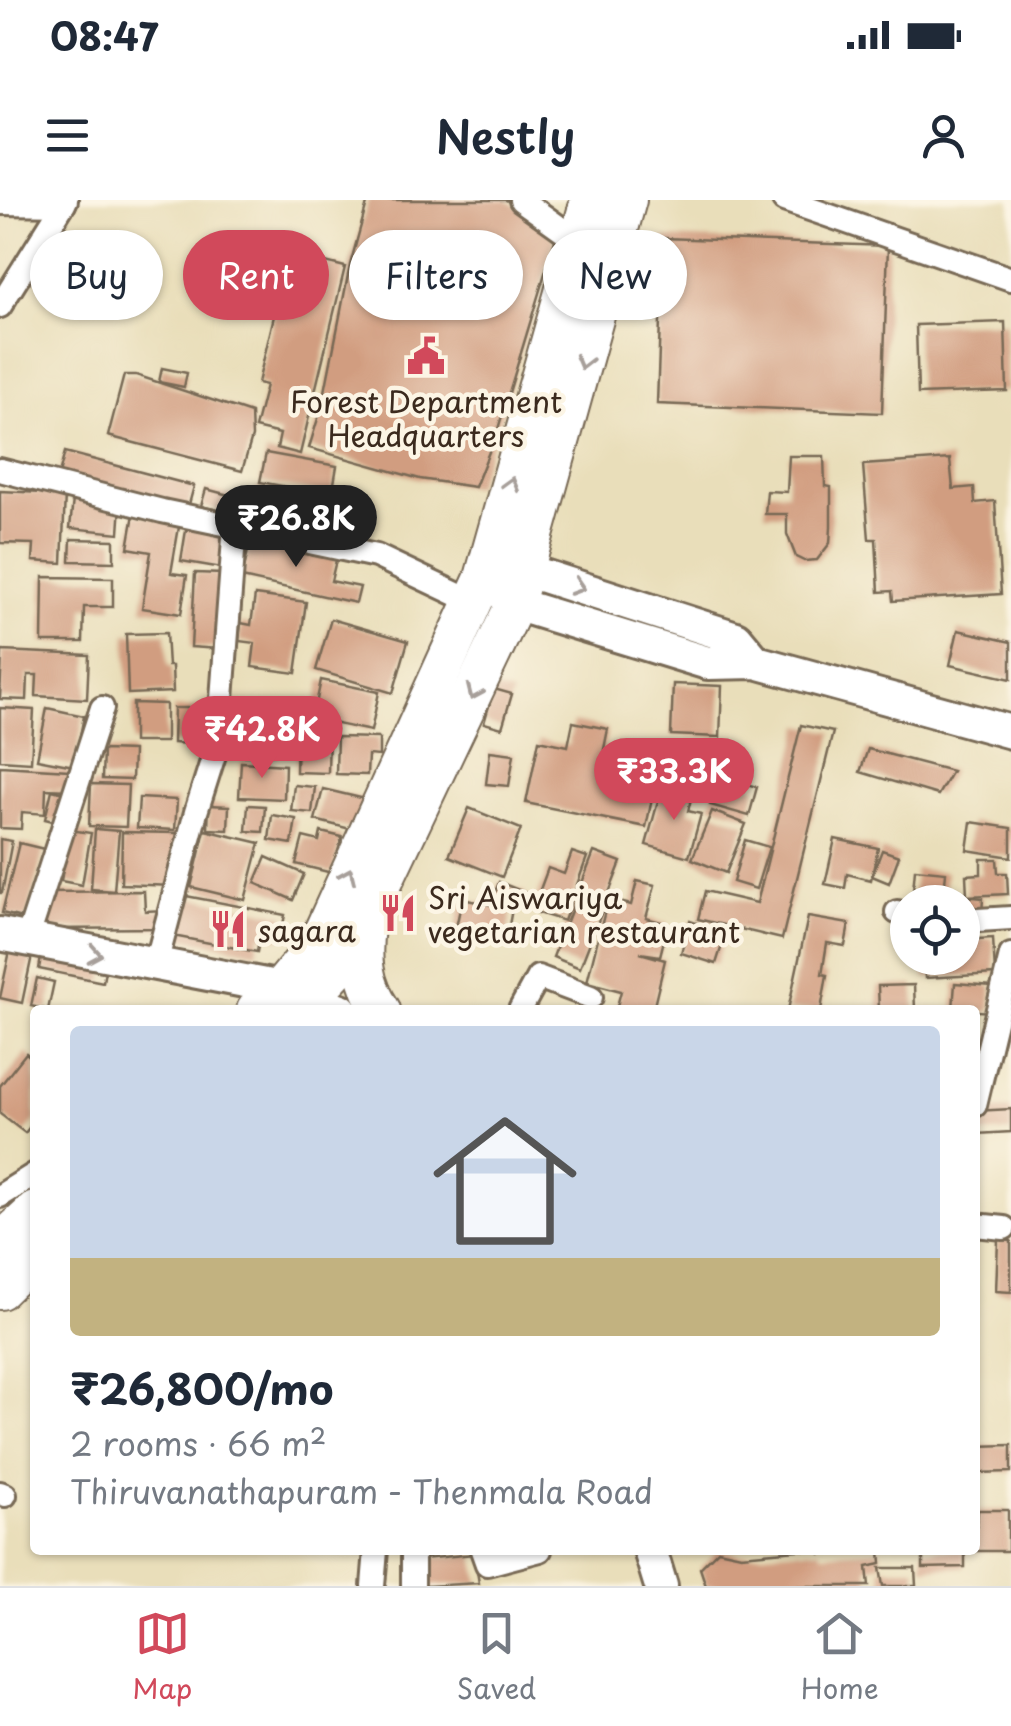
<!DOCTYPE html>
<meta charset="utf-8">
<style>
body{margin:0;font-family:"Playpen Sans",sans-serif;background:#f2f2f3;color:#1f2937;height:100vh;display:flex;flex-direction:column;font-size:38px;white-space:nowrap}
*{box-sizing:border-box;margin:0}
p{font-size:32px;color:#747a83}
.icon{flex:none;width:55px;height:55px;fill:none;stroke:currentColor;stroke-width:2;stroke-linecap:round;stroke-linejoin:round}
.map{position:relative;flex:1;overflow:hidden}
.panel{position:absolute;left:30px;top:805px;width:950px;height:550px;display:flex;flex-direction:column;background:#fff;border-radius:10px;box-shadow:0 2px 8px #0004}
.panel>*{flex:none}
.banner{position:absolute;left:30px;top:30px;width:952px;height:90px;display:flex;gap:20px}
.tools{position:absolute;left:890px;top:685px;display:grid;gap:20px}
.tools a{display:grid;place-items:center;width:90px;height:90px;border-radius:50%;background:#fff;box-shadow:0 2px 8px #0004;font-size:50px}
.price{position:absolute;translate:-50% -85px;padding:0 22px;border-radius:35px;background:#d1495b;color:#fff;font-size:32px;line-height:65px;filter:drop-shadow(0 2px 5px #0008)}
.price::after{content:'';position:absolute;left:50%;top:60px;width:30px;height:22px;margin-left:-15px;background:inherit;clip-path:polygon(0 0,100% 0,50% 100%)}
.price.on{background:#222;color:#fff}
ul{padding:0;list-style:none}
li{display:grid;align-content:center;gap:20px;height:530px;padding:0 40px}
li span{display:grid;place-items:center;height:310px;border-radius:10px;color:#555}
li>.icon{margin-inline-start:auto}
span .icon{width:180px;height:180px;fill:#fffc;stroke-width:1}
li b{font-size:42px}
.chip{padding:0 35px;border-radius:45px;background:#fff;box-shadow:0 2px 8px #0004;font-size:35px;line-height:90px}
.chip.on{background:#d1495b;color:#fff}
.status{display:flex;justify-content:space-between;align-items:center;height:70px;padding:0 50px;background:#fff;direction:ltr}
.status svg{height:28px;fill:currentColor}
header{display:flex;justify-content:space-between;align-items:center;height:130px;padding:0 40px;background:#fff;font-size:45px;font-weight:600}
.menu{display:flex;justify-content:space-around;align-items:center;height:140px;border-top:2px solid #e0e1e3;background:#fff;font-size:28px;color:#747a83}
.menu a{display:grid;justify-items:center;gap:5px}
.menu .on{color:#d1495b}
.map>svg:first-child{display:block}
.building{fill:#d19d80}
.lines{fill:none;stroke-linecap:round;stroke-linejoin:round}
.minor-casing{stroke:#786955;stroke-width:28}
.secondary-casing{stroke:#786955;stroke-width:38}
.primary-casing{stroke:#786955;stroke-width:42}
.minor{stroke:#fff;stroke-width:22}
.secondary{stroke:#fff;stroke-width:32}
.primary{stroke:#fff;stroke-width:38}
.oneway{stroke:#a79f9a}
.labels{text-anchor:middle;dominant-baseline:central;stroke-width:9;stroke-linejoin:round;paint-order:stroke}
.poi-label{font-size:30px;fill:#3b2a1e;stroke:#fcf5e5;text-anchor:start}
</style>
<div class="status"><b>08:47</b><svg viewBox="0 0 49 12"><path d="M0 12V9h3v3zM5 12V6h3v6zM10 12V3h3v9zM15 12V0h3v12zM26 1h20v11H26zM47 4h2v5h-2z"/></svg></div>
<header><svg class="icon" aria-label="menu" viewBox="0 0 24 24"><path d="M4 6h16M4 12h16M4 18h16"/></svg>Nestly<svg class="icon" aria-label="person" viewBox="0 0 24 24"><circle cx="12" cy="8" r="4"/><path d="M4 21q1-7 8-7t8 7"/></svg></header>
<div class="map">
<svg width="1011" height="1386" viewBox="0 0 1011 1386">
<rect width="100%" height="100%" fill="#fcf5e5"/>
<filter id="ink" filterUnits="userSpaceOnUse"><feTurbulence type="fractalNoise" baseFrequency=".01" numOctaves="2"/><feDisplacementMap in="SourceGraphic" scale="20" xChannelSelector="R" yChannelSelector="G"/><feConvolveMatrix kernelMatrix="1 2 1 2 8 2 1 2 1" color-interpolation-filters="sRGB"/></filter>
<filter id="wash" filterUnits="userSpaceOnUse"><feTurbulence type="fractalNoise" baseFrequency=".0048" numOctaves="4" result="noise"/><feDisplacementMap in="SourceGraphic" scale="40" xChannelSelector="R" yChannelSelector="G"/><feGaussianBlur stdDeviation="2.25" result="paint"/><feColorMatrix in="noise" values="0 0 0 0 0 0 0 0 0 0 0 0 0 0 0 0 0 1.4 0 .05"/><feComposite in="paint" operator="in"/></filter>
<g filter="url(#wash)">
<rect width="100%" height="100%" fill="#e9deba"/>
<g id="blocks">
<g class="building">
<polygon points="368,0 506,0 539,21 555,40 498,229 475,287 420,279 309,248 323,202 350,65"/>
<polygon points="663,38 888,46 882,213 657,204"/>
<polygon points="289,53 345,67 300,254 277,248 280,234 255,228 266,185 258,183"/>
<polygon points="1005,122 1007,191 918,194 916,125"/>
<polygon points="162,168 187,173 184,187 159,182"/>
<polygon points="124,175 136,175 251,213 252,237 242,271 108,236"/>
<polygon points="65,252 194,286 188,308 59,274"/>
<polygon points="266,253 337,266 332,295 260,282"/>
<polygon points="789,256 824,256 825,286 831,287 831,327 830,343 817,360 804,361 796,357 787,334 787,314 765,314 767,291 787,292"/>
<polygon points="950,259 953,289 974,287 975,303 995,301 1001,394 893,401 892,391 879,392 876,339 869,339 863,265"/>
<polygon points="257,287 348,304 342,336 269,322 270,317 252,313"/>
<polygon points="206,289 236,297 232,314 201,306"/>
<polygon points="0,291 65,294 62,363 33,361 34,344 0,343"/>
<polygon points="73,299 121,304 119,333 70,328"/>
<polygon points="134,314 180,321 171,373 187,375 181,414 142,408 151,352 128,348"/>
<polygon points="187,324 228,330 222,368 181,361"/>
<polygon points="251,337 337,356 331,381 360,387 356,403 242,378"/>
<polygon points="71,339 114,340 114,362 70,361"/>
<polygon points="195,373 223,374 219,449 191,447"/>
<polygon points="43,377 113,378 113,407 84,407 83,442 42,442"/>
<polygon points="255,395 306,402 296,473 252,467 255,443 239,441 241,423 251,425"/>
<polygon points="331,419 408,441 393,493 316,470"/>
<polygon points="958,430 1011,442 1011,479 950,465"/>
<polygon points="166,433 168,466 172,466 173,492 128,494 126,434"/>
<polygon points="2,451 89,455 87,499 36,496 37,475 28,475 27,500 0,499"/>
<polygon points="321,480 379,492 371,531 313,519"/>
<polygon points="673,484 722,486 720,537 671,535"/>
<polygon points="494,489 512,494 502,528 484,523"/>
<polygon points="133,503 166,504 166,542 133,542"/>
<polygon points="0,508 34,510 31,562 0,560"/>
<polygon points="47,508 84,516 74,566 37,559"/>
<polygon points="174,508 208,508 207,538 192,538 192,544 173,543"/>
<polygon points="573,522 608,529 604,549 660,561 646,627 526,603 539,540 568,546"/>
<polygon points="801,525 833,532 782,739 698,719 705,691 757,703"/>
<polygon points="288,529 289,553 242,556 241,531"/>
<polygon points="297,532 329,533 328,573 296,572"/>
<polygon points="337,537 379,538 379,556 368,555 367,575 336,574"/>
<polygon points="868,549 952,571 938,595 860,572"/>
<polygon points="103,550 133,551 132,580 102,579"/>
<polygon points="490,551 514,554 509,586 486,584"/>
<polygon points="241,562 285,565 284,599 239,597"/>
<polygon points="0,566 69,570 68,590 46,589 45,614 22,612 21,629 0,628"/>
<polygon points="719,576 757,587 749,616 710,605"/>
<polygon points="91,584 128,585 126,627 89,626"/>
<polygon points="294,585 315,587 312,613 291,611"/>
<polygon points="662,587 692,595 688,611 701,614 689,657 646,645"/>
<polygon points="323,589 365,599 358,631 315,620"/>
<polygon points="52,590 68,594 61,623 45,619"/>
<polygon points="139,598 177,600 175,630 137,628"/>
<polygon points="209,605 229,606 228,630 208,629"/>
<polygon points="248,605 265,606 263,632 246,631"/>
<polygon points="469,608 521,629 502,677 449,656"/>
<polygon points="712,611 746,624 726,673 692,659"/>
<polygon points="272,615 296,619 292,644 269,640"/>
<polygon points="971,622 1011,628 1011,657 967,650"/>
<polygon points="95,629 119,631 114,691 91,689"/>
<polygon points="69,630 91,633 82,685 61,681"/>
<polygon points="205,630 260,643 245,700 191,687"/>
<polygon points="122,632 177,633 175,686 121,684"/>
<polygon points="321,632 342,637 332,673 296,664 303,637 319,641"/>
<polygon points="0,639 12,641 2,693 0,693"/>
<polygon points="835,639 878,648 871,680 847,674 845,688 825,684"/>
<polygon points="745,640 769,647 756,689 733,682"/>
<polygon points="19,643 44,649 26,719 2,713"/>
<polygon points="882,650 899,656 889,683 872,676"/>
<polygon points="572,652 587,657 564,721 532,711 548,668 564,674"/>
<polygon points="594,652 621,662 580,768 553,757"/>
<polygon points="266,657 304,674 293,700 255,683"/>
<polygon points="981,659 997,659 998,673 1007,673 1008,694 967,696 966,675 981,674"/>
<polygon points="915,669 946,672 944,694 983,698 982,714 962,712 962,702 912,702"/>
<polygon points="637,681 655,685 646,718 668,724 660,756 640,753 665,760 653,810 616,810 621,791 587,782 608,699 631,705"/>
<polygon points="499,682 526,693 520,708 493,698"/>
<polygon points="144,691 145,711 165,710 165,728 45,729 44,692"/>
<polygon points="181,695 285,715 280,739 260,735 257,752 173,736"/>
<polygon points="462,699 512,709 505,747 454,737"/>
<polygon points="808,717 849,724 845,746 827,743 822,774 827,775 821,810 788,810"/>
<polygon points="690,721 726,733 716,764 681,753"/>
<polygon points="993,738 995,774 925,778 924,758 962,758 962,740"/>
<polygon points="12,741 34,746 22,803 0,798"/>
<polygon points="42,751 106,765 103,782 39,769"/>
<polygon points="37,778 54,782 48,810 31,806"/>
<polygon points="955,783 992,786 990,812 953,809"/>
<polygon points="914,785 915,810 879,810 878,786"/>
<polygon points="26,853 35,861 35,920 25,933 0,914 0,886"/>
<polygon points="1011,909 1011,932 977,934 975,911"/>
<polygon points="998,1040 1011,1041 1011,1092 996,1091"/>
<polygon points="1011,1245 1011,1272 975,1273 975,1246"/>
<polygon points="978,1310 1008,1310 1008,1351 975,1351"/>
<polygon points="718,1350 741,1355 797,1350 821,1350 821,1354 880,1350 881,1364 867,1367 869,1386 706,1386 700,1368"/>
<polygon points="923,1350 965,1350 965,1367 923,1368"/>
<polygon points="474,1354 479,1383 426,1386 422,1359"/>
<polygon points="880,1368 915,1368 916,1386 883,1386"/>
</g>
</g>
</g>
<g filter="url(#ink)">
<use href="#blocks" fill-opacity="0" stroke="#786955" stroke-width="2.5"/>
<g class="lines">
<g class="minor-casing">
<g id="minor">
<polyline points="521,0 588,48"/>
<polyline points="784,0 1011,79"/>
<polyline points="0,3 64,4"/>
<polyline points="0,106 66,0"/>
<polyline points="0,270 162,311 376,356 471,401"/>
<polyline points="897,712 908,714"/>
<polyline points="962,721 1011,718"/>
<polyline points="27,740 102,508"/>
<polyline points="156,764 196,612 219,539 235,325"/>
<polyline points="520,810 538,777 591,797"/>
<polyline points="975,905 1011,755"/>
<polyline points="0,996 35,974"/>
<polyline points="975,1025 1004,1028"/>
<polyline points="0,1293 5,1295"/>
<polyline points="482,1350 487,1364 540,1350"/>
<polyline points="413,1353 413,1386"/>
<polyline points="373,1386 376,1350"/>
</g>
</g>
<g class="secondary-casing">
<g id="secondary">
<polyline points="503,374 525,370 736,438 756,462"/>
<polyline points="495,387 515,404 708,463 756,462 1011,532"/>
<polyline points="0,734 281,788 341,810"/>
<polyline points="650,1350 661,1386"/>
</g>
</g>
<g class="primary-casing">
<g id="primary">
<path d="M365,727C361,758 363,783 381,810"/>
<polyline points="256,810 281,788 318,743 484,378 590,0"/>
<polyline points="298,810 335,771 355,741 515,404 627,0"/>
<polyline points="0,1043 35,1011"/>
<polyline points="0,1090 35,1056"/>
</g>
</g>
<use href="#minor" class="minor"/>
<use href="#secondary" class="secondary"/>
<use href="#primary" class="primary"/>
</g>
<defs><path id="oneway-chevron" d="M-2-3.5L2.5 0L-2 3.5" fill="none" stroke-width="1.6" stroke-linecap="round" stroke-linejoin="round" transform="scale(2.5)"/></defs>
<g class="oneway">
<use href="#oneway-chevron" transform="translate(583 162) rotate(105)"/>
<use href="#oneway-chevron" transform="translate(511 284) rotate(-74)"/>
<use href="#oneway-chevron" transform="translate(578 387) rotate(18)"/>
<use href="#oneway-chevron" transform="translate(474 493) rotate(114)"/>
<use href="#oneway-chevron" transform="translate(348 675) rotate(-66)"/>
<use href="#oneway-chevron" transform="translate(95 754) rotate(10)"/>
</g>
</g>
<defs>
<g id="civic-bare" transform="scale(3)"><path d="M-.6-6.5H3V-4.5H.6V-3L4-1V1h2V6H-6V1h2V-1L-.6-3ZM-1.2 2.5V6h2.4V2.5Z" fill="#d1495b" stroke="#fcf5e5" stroke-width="2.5" paint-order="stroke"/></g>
<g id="restaurant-bare" transform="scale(3)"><path d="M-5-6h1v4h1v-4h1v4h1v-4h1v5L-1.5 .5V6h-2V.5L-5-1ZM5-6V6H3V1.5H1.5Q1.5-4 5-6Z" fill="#d1495b" stroke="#fcf5e5" stroke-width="2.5" paint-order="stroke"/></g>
</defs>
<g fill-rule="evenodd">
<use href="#civic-bare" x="426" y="156"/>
<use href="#restaurant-bare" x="398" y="713"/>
<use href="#restaurant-bare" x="228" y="729"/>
</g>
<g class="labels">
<g class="poi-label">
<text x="426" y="200" text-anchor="middle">Forest Department<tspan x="426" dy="34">Headquarters</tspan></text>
<text x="428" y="696">Sri Aiswariya<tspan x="428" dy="34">vegetarian restaurant</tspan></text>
<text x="258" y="729">sagara</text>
</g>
</g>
</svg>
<div class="tools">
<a><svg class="icon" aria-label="locate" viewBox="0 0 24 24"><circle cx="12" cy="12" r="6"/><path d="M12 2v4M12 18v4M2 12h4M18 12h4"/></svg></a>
</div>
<b class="price on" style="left:296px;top:370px">₹26.8K</b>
<b class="price" style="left:262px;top:581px">₹42.8K</b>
<b class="price" style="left:674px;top:623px">₹33.3K</b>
<div class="banner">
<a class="chip">Buy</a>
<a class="chip on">Rent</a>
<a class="chip">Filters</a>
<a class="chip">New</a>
</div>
<section class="panel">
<ul>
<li><span style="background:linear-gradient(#c9d6e8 75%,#c2b280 0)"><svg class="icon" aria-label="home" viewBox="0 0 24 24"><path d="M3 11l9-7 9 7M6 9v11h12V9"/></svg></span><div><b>₹26,800/mo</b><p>2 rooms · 66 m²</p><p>Thiruvanathapuram - Thenmala Road</p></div></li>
</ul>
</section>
</div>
<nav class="menu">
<a class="on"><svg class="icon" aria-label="map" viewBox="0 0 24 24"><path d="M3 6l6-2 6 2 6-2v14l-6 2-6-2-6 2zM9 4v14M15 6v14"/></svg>Map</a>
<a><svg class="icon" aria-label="saved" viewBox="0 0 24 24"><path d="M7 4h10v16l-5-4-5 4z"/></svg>Saved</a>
<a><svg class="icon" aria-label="home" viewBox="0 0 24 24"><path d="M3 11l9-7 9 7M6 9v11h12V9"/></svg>Home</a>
</nav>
